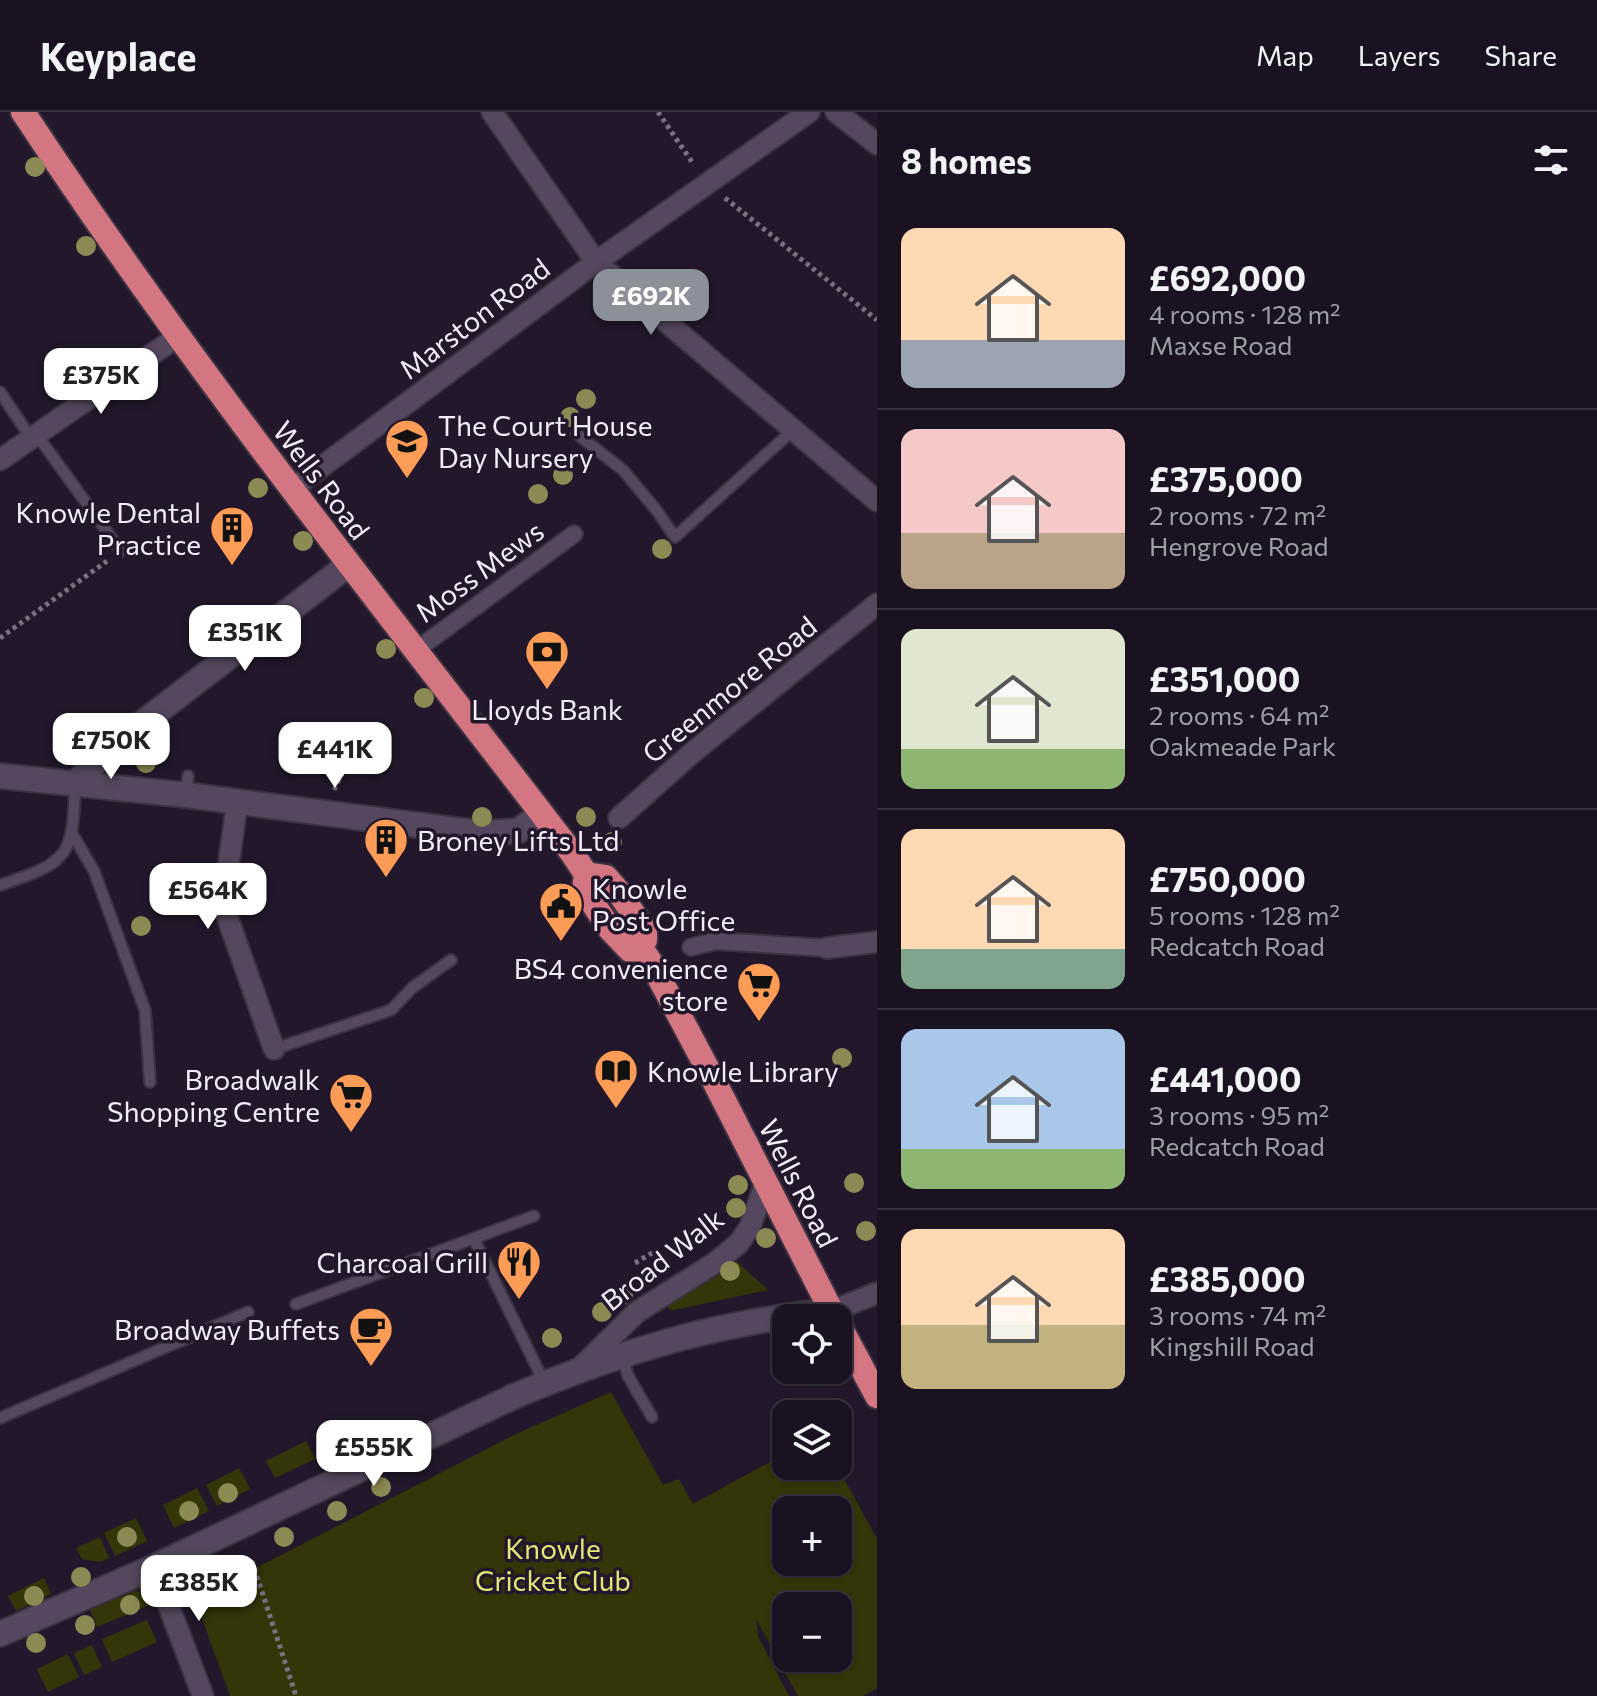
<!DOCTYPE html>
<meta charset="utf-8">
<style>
body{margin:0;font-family:Commissioner,sans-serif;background:#27202d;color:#f1f3f6;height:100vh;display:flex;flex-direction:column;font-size:30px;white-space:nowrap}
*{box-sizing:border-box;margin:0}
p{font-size:26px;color:#9f9ea5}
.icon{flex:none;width:44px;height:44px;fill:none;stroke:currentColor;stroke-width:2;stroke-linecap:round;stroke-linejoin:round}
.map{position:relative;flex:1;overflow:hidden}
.panel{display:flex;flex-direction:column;background:#1a1220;width:720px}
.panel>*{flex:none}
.controls{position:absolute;left:772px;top:1192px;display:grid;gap:16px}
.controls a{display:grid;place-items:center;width:80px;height:80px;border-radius:16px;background:#1a1220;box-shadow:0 2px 6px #0004,0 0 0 2px #38323e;font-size:40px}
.price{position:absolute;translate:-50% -68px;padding:0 18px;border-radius:16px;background:#fff;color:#222;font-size:26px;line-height:52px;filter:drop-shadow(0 2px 4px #0008)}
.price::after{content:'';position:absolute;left:50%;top:48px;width:24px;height:18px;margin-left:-12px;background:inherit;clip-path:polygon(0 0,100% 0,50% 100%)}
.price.on{background:#8c9099;color:#fff}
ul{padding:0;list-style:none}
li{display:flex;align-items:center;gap:24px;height:200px;padding:0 24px}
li+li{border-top:2px solid #38323e}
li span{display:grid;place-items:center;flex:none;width:224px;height:160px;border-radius:16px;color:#555}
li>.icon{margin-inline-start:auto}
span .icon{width:96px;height:96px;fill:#fffc;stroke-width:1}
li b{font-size:34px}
h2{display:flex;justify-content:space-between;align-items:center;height:96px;padding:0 24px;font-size:34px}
header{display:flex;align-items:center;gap:48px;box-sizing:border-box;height:112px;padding:0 40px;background:#1a1220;border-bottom:2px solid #38323e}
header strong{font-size:38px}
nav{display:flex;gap:44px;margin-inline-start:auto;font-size:28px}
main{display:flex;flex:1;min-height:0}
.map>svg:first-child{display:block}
.green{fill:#343508;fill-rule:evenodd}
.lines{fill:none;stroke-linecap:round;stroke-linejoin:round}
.service-casing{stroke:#3b3341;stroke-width:14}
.pedestrian-casing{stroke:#3b3341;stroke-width:20}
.minor-casing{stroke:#3b3341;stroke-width:24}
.tertiary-casing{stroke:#3b3341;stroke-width:28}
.secondary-casing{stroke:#3b3341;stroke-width:28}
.trunk-casing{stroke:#3b3341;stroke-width:28}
.path{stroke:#797080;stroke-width:5;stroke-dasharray:4 4;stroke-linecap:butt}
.service{stroke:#55485e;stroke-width:10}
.pedestrian{stroke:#55485e;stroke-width:16}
.minor{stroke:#55485e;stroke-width:20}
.tertiary{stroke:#55485e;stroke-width:24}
.secondary{stroke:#55485e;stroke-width:24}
.trunk{stroke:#d47582;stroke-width:24}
.tree{fill:#8c8a54}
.labels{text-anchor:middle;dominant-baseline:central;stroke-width:7;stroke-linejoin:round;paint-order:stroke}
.street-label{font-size:28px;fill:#f4edfa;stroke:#23182b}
.poi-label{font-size:28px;fill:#f4edfa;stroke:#23182b;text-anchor:end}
.park-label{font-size:28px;fill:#e2e776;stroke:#23182b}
</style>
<header>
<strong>Keyplace</strong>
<nav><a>Map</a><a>Layers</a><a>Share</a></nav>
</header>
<main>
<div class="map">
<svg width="877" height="1584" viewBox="0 0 877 1584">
<rect width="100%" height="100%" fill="#23182b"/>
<g class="green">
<polygon points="734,1147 768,1178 679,1197 672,1198 668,1196 668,1190"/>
<path d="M611,1280L663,1373L679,1367L693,1392L786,1341V1354H837L877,1427V1576L863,1584H798L756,1507L758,1524L789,1584H230L194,1484L256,1456L516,1322ZM786,1398H838V1450H786ZM786,1494H838V1546H786Z"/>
<polygon points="306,1329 315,1347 275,1366 266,1349"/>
<polygon points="239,1356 250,1377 217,1394 206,1373"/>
<polygon points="197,1376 209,1399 174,1416 163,1393"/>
<polygon points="136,1406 147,1429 115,1444 104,1421"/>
<polygon points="100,1425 109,1446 100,1450 82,1447 76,1436"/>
<polygon points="44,1466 51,1482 16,1499 8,1484"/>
<polygon points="135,1479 144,1480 150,1493 97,1515 90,1498"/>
<polygon points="147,1508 157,1530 112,1550 102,1527"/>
<polygon points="92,1533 102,1555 84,1563 74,1541"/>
<polygon points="68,1542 79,1565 48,1580 37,1557"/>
</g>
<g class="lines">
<g class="service-casing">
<g id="service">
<polyline points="0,280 31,326"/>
<polyline points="577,322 623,358 657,399 675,425 793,318"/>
<polyline points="37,323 121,439"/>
<polyline points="186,683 188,664"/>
<polyline points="73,723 94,759 145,898 150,970"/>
<path d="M0,773C70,750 73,744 75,671"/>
<polyline points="274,937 391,898 412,876 451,848"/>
<polyline points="474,1127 545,1272"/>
<polyline points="296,1192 534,1104"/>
<polyline points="623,1245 628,1264 652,1305"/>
<polyline points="0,1306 248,1200"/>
</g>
</g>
<g class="pedestrian-casing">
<g id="pedestrian">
<polyline points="415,539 574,422"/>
<polyline points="691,835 716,829 827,836"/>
</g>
</g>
<g class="minor-casing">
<g id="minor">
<polyline points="492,0 596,150 877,389"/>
<polyline points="836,0 877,32"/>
<polyline points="0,348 177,225"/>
<polyline points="292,377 596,150 809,0"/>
<polyline points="237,691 223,793 274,937"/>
<polyline points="619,706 693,640 877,492"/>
<polyline points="827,836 877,830"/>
<polyline points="832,1199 877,1181"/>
<polyline points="577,1259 637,1200 715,1151 739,1131 750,1115 765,1072"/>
<polyline points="154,1455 203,1584"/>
</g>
</g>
<g class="tertiary-casing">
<path id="tertiary" d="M0,1522L154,1455L517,1283C623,1239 717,1210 832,1199"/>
</g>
<g class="secondary-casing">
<g id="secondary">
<polyline points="0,664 186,683 479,721 518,719 542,702"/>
<polyline points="75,671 114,633 348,453"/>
</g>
</g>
<g class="trunk-casing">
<g id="trunk">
<path d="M23,0C192,257 385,497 572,741L586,762L584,778L610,817L630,838L641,836"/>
<polyline points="586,762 606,765 618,779 645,819 645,828 641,836"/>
<polyline points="641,836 653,854 714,969 835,1206"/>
<polyline points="838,1211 877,1284"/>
</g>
</g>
<g class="path">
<polyline points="658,0 694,53"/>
<polyline points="725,86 877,208"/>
<polyline points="0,526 107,449"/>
<polyline points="334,678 346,654"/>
<polyline points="635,1151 657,1138"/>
<polyline points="252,1449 296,1584"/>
</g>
<use href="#service" class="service"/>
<use href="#pedestrian" class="pedestrian"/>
<use href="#minor" class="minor"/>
<use href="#tertiary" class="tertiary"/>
<use href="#secondary" class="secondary"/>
<use href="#trunk" class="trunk"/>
</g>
<g class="tree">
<circle cx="35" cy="55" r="10"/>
<circle cx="86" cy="134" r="10"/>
<circle cx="586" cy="287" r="10"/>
<circle cx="570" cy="305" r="10"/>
<circle cx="563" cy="363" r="10"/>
<circle cx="258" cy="376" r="10"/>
<circle cx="538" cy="382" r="10"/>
<circle cx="303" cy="429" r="10"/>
<circle cx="662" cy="437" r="10"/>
<circle cx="386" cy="537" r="10"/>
<circle cx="424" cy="586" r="10"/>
<circle cx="146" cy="651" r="10"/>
<circle cx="482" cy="705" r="10"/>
<circle cx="586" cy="705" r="10"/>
<circle cx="612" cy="730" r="10"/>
<circle cx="141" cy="814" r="10"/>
<circle cx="842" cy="946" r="10"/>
<circle cx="854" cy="1071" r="10"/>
<circle cx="738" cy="1073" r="10"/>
<circle cx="736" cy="1096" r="10"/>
<circle cx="866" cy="1119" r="10"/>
<circle cx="766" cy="1126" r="10"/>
<circle cx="730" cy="1159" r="10"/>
<circle cx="623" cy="1183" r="10"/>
<circle cx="602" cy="1200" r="10"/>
<circle cx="552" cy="1226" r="10"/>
<circle cx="381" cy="1375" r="10"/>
<circle cx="228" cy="1381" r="10"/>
<circle cx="189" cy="1399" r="10"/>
<circle cx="337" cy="1399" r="10"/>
<circle cx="127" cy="1425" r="10"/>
<circle cx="284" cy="1425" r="10"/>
<circle cx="81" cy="1465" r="10"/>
<circle cx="34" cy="1484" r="10"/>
<circle cx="130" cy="1493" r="10"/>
<circle cx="85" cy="1513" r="10"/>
<circle cx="36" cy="1531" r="10"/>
</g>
<defs>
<g id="school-pin" transform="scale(2.3)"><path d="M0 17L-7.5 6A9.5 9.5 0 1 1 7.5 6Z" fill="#fd9c56" stroke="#23182b"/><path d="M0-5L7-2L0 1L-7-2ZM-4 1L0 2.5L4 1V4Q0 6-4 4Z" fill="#111"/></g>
<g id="building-pin" transform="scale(2.3)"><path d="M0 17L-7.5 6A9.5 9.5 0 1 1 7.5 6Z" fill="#fd9c56" stroke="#23182b"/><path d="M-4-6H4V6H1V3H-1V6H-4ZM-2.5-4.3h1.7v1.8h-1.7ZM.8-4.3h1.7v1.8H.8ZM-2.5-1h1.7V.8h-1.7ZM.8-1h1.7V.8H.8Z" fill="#111"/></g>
<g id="bank-pin" transform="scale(2.3)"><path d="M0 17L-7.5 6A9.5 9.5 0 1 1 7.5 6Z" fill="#fd9c56" stroke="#23182b"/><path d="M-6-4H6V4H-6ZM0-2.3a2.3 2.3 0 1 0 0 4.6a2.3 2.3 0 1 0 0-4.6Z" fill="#111"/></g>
<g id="civic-pin" transform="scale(2.3)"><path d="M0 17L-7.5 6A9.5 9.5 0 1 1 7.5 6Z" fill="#fd9c56" stroke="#23182b"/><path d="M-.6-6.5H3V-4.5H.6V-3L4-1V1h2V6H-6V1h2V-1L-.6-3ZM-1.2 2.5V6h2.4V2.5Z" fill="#111"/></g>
<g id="supermarket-pin" transform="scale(2.3)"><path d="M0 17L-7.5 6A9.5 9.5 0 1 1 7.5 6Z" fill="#fd9c56" stroke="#23182b"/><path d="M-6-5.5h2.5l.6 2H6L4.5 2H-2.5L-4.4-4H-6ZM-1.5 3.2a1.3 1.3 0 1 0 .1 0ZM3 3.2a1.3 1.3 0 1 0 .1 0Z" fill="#111"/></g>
<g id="library-pin" transform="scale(2.3)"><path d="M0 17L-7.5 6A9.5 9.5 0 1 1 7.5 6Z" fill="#fd9c56" stroke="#23182b"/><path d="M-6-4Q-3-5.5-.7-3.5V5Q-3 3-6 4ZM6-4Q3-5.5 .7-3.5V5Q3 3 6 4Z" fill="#111"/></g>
<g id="restaurant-pin" transform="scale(2.3)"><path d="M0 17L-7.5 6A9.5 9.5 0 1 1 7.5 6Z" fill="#fd9c56" stroke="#23182b"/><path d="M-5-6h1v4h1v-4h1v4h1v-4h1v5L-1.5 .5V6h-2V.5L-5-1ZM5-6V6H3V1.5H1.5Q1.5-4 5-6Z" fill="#111"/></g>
<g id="cafe-pin" transform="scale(2.3)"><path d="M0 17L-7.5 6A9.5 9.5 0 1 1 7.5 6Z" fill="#fd9c56" stroke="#23182b"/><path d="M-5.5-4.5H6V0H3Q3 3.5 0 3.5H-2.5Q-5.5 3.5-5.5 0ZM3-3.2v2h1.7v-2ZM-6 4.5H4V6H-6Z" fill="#111"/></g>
</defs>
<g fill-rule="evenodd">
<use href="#school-pin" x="407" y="329"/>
<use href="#building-pin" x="232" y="416"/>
<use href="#bank-pin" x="547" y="540"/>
<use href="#building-pin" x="386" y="728"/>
<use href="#civic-pin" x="561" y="792"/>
<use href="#supermarket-pin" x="759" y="872"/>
<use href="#library-pin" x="616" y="959"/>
<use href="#supermarket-pin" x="351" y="983"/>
<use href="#restaurant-pin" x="519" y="1150"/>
<use href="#cafe-pin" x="371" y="1217"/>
</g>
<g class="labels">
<g class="street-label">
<text transform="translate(474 206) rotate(-37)">Marston Road</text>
<text transform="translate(322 368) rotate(53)">Wells Road</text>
<text transform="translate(479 459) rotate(-36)">Moss Mews</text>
<text transform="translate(729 577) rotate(-39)">Greenmore Road</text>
<text transform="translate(799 1071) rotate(63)">Wells Road</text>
<text transform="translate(662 1147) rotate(-38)">Broad Walk</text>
</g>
<g class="poi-label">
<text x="438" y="313" text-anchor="start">The Court House<tspan x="438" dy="32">Day Nursery</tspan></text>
<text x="201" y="400">Knowle Dental<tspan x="201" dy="32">Practice</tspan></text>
<text x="547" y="597" text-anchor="middle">Lloyds Bank</text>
<text x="417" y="728" text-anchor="start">Broney Lifts Ltd</text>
<text x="592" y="776" text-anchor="start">Knowle<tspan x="592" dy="32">Post Office</tspan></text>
<text x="728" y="856">BS4 convenience<tspan x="728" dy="32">store</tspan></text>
<text x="647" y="959" text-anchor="start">Knowle Library</text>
<text x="320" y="967">Broadwalk<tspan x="320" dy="32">Shopping Centre</tspan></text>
<text x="488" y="1150">Charcoal Grill</text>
<text x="340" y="1217">Broadway Buffets</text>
</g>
<g class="park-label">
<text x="553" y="1436">Knowle<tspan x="553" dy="32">Cricket Club</tspan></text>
</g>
</g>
</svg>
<div class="controls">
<a><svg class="icon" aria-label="locate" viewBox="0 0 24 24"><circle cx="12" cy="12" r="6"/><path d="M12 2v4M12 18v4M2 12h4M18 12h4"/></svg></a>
<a><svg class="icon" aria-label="layers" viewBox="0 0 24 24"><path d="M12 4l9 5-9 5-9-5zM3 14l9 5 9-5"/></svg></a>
<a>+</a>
<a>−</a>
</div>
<b class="price on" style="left:651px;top:225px">£692K</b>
<b class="price" style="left:101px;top:304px">£375K</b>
<b class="price" style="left:245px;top:561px">£351K</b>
<b class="price" style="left:111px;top:669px">£750K</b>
<b class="price" style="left:335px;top:678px">£441K</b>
<b class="price" style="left:208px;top:819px">£564K</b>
<b class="price" style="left:374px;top:1376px">£555K</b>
<b class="price" style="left:199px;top:1511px">£385K</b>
</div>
<section class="panel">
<h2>8 homes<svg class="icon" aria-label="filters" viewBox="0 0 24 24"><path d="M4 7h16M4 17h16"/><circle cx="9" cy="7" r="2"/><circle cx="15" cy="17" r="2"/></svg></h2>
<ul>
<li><span style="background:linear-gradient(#ffd9b3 70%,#9aa5b1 0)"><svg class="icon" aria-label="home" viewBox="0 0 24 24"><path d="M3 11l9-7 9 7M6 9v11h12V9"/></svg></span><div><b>£692,000</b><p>4 rooms · 128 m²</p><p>Maxse Road</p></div></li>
<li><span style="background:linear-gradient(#f6c9c9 65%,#b9a48a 0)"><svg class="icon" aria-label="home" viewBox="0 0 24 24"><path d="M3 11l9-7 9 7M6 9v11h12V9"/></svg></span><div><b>£375,000</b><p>2 rooms · 72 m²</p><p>Hengrove Road</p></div></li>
<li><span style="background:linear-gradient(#dfe7d0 75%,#8fb573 0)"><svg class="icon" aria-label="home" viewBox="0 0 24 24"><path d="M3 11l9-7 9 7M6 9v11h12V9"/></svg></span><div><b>£351,000</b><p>2 rooms · 64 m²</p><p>Oakmeade Park</p></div></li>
<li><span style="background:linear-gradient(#ffd9b3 75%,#7fa58c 0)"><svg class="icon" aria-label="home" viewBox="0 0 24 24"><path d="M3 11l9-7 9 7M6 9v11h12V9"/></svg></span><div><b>£750,000</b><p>5 rooms · 128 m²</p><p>Redcatch Road</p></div></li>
<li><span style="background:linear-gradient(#a9c7e8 75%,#8fb573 0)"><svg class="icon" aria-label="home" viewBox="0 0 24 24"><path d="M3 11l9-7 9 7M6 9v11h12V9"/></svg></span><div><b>£441,000</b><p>3 rooms · 95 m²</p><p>Redcatch Road</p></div></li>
<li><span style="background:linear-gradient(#ffd9b3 60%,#c2b280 0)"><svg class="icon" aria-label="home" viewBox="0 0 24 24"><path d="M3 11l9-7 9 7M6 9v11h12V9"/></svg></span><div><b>£385,000</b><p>3 rooms · 74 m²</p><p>Kingshill Road</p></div></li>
</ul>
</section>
</main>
